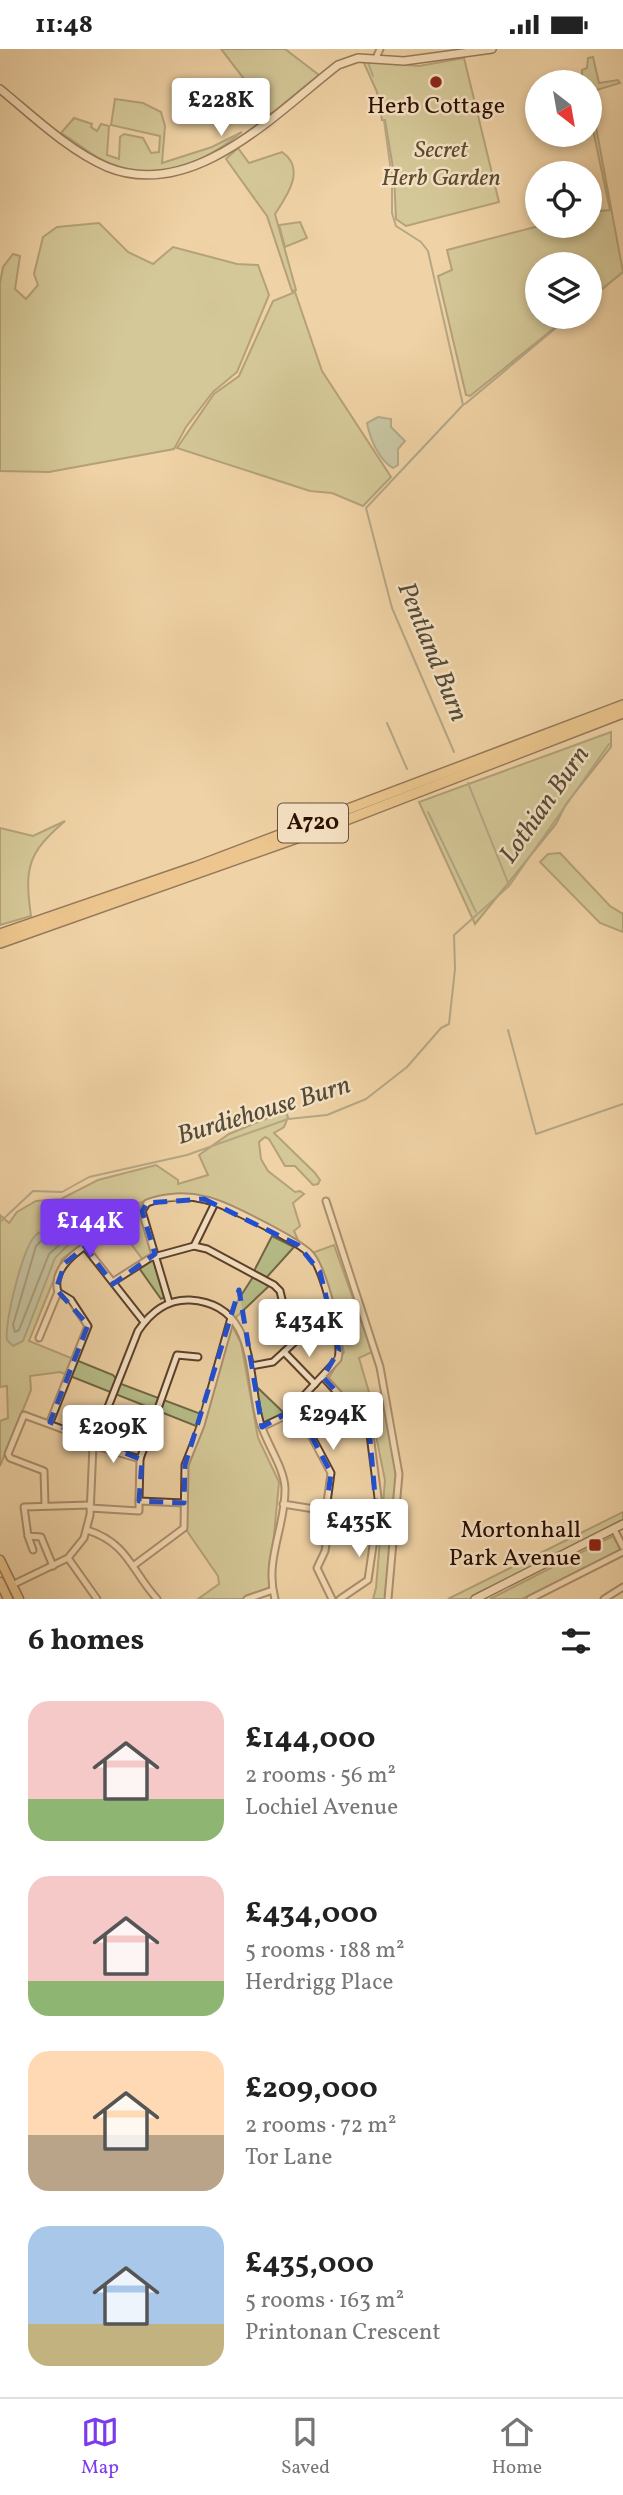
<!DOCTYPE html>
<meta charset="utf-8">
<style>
body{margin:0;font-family:Vollkorn,serif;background:#f2f2f2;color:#222;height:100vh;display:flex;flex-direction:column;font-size:26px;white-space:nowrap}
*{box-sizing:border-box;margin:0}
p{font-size:23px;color:#767676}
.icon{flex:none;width:38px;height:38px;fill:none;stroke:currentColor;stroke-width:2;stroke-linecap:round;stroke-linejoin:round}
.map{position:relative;height:1550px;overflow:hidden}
.sheet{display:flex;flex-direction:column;background:#fff;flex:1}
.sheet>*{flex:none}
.needle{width:46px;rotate:149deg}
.controls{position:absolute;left:525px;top:21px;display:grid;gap:14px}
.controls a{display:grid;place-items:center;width:77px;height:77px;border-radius:50%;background:#fff;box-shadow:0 4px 10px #0003;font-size:35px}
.price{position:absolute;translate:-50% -60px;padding:0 16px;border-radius:7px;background:#fff;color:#222;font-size:23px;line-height:46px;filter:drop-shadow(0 2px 4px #0008)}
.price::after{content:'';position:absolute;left:50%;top:42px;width:21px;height:16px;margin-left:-10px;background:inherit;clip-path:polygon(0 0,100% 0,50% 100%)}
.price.selected{background:#7c3aed;color:#fff}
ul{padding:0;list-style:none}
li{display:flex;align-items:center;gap:21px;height:175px;padding:0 28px}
li span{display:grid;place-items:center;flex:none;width:196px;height:140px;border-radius:21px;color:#555}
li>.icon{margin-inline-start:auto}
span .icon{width:84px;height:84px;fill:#fffc;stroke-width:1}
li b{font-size:30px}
h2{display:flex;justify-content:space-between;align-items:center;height:84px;padding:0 28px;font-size:30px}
.status{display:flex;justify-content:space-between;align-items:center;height:49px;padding:0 35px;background:#fff;direction:ltr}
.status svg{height:19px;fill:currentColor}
.dock{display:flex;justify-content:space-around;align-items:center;height:98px;border-top:2px solid #e0e0e0;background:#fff;font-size:19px;color:#767676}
.dock a{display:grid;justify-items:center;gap:4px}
.dock .selected{color:#7c3aed}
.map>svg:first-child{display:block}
.green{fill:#b6bd88;stroke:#706644;stroke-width:2}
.water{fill:#9cb8a1;stroke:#6f7461;stroke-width:2}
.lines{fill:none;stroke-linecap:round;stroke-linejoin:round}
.shore{stroke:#646350;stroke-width:2}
.stream{stroke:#6f7461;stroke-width:2}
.street-casing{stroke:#5c3f29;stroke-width:9}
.secondary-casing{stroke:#2b0e00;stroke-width:10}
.primary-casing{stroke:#2b0e00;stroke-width:11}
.highway-casing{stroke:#2b0e00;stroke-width:12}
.street{stroke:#f5e2c4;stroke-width:5}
.secondary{stroke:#f5e2c4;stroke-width:7}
.primary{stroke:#e8b972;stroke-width:8}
.highway{stroke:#e8b972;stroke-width:9}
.marked{fill:none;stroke:#1d4ed8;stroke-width:5;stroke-dasharray:14 9;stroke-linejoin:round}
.poi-dot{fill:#8f2418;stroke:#f5e2c4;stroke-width:2.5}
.labels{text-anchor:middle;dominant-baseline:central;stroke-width:5;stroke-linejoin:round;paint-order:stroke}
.shield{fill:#f5e2c4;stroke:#684e3b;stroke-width:2}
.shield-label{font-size:23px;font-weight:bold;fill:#2b0e00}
.poi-label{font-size:24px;fill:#2b0e00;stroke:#f5e2c4}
.park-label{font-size:24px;font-style:italic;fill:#5c4b30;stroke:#f5e2c4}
.water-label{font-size:26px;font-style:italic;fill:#534a38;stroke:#f5e2c4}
</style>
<div class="status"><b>11:48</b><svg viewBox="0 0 49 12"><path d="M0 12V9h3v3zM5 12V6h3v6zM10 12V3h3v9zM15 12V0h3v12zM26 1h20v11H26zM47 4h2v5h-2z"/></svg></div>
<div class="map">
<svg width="623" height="1550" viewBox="0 0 623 1550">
<rect width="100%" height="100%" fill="#efd2a5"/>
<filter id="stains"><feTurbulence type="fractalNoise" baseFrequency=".00286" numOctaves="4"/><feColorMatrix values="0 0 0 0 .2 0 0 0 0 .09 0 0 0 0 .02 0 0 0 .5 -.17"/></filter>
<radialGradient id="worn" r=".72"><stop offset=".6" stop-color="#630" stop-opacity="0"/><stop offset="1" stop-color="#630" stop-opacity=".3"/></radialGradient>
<g class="green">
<polygon points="221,0 285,0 319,26 271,65"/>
<polygon points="593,8 599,34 618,31 620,34 593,42 590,46 623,223 590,250 590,215 537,215 537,268 568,268 470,347 466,346 438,227 452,221 447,201 539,177 590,177 590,163 610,161 590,67 590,33 582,33 582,21 587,19 588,9"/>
<polygon points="464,9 499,153 406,177 396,170 394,125 385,71 382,71 377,43 363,12 419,17"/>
<path d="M115,50L143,54L161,63L165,77L162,114L212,98L242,83C198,118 151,138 97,108C85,101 73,91 61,84L74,69L92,75L91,78L97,82L101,75L109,77L107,106L119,110L120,88L124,85L143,89L151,104L159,103L160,87L111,76Z"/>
<path d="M238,99L249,114L282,103C307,120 286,148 275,165L296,241L292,242L267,167L226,110Z"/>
<polygon points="300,173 307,189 285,198 279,176"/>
<polygon points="99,174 128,203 153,215 173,198 237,215 258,216 269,246 237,323 213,343 186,378 174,400 49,423 0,422 0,234 3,218 13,205 20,207 15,240 26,250 38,236 34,225 43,188 57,178"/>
<polygon points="295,243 322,322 391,428 363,457 332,444 310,442 177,399 214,345 239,327 273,252"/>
<polygon points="611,683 611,698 566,755 556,775 475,875 419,753"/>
<path d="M65,772C28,804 24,818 31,867L0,876V779L33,787Z"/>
<polygon points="560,804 610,857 623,865 623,883 600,874 540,813 548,805"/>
<path d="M285,1062L288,1068L284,1078L274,1084L315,1124L320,1131L318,1135L313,1136L295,1117H285L269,1090L265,1088L259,1093L261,1110L268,1122L295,1143L300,1142L304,1145L293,1154L300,1177L294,1182L298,1191C242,1164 203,1132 139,1154L152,1206L143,1211L114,1172L62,1210L29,1292L113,1326L121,1335L201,1365L196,1377L60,1323L30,1327L31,1341L0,1417V1372L8,1369L7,1337L0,1338V1166L9,1174L17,1163L36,1152L61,1150L98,1131L156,1116L178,1131V1135L208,1126L199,1106L229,1085Z"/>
<polygon points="272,1187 294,1198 266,1229 254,1222"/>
<polygon points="334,1196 372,1303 359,1309 371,1350 384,1351 397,1425 387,1550 373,1550 376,1539 385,1431 373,1372 350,1353 329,1329 344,1303 323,1223 312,1204"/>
<polygon points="154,1210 165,1248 161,1250 139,1219"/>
<polygon points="253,1228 269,1237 234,1270 229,1265"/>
<polygon points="232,1277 241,1294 258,1389 279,1433 269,1539 243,1550 198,1550 219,1535 218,1527 187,1482 187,1416 203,1376"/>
<polygon points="258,1339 284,1364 278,1370 262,1374 256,1349"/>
<polygon points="623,1463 623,1475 475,1550 448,1550"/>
<polygon points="613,1487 621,1502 522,1550 490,1550"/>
</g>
<g class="water">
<path d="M378,368L391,370V378L405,392L398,400V416L393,419C379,411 370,390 367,374Z"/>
<path d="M62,1177L72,1180L75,1189L55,1209L23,1292L13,1297L7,1291C4,1274 23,1197 36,1186C42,1180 53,1179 62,1177Z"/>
</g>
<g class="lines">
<polygon class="shore" points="65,1185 66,1190 49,1205 19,1281 15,1283 13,1276 36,1197 45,1188"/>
<g class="stream">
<polyline points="367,11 373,27"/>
<polyline points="384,71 392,129 392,164 396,177 421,193 428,202 463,356 366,459 392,559 454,703"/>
<polyline points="590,250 623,223"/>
<polyline points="465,355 569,268"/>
<polyline points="387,674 407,720"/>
<polyline points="468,734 509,836"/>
<polyline points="428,763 476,863"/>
<polyline points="508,981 536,1085 623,1055"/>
<polyline points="0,1173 33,1142 62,1143 89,1128 187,1106 288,1070 327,1066 366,1050 407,1018 441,979 449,975 455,920 454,886 509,837 609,695"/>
</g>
<g class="street-casing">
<g id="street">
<polyline points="376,9 380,0"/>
<polyline points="326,1152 380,1318 399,1425 388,1550"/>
<polyline points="194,1197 215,1154"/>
<polyline points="85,1198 144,1273"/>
<polyline points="114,1232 150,1209 194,1197 207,1200 274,1236 280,1242 284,1259 307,1283"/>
<path d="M169,1253L142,1162L147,1154C165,1147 187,1146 206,1151C223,1154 300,1193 311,1206C323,1221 343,1292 338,1310L285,1367L262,1378"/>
<path d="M39,1289L58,1243C49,1214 92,1193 112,1179"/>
<polyline points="284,1303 315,1335"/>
<polyline points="251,1317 273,1313 325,1265 331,1264"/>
<polyline points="323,1328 369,1378 379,1456 368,1531 340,1550"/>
<polyline points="290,1361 306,1377 331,1424 326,1461"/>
<polyline points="50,1373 88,1277 71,1251 58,1243"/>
<polyline points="93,1396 140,1410"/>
<polyline points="139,1452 140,1410 177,1306 198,1308"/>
<polyline points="283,1455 377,1470"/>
<polyline points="45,1456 44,1422 10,1409 8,1405 24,1366 95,1392"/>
<polyline points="90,1459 139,1462 139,1452 184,1454"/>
<polyline points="331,1462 325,1502 317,1519 332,1550"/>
<polyline points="614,1480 623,1498"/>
<path d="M87,1481C128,1494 131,1521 157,1550"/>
<polyline points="28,1487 33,1501"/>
<polyline points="68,1509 97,1550"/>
<polyline points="53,1517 41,1488 28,1487 24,1458 90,1456"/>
<polyline points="133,1517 184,1479 185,1416 201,1376 231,1269"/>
<path d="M12,1536L68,1509L84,1489L90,1466L93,1396L138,1282C150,1264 167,1250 190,1251C258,1255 247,1328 260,1373C266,1394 284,1418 285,1439C286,1477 264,1511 275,1550"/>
<polyline points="247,1550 273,1541"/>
<polyline points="530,1550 623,1503"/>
<polyline points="604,1550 623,1538"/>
</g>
</g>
<g class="secondary-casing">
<g id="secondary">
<path d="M0,40C33,67 68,101 107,118C193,153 276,64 338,16L358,9L404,12L492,0"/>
<polyline points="475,1550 623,1475"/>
</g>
</g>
<g class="primary-casing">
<g id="primary">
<polyline points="0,1511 19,1550"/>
<polyline points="0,1533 8,1550"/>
</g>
</g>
<g class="highway-casing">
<g id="highway">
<polyline points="0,885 195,818 623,656"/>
<polyline points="0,894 328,778 623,664"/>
</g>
</g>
<use href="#street" class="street"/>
<use href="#secondary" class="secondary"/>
<use href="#primary" class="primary"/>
<use href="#highway" class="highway"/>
</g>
<path d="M0 0H623V1550H0ZM204,1150L298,1196L320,1223L339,1301L323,1328L369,1378L377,1470L326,1461L331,1424L306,1377L291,1362L262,1378L239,1241L185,1416L184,1454L139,1452L142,1411L50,1373L88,1276L56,1240L65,1214L85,1198L113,1235L155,1205L142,1162L147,1154Z" fill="#efd2a5" fill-opacity=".55" fill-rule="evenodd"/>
<path class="marked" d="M204,1150L298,1196L320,1223L339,1301L323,1328L369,1378L377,1470L326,1461L331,1424L306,1377L291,1362L262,1378L239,1241L185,1416L184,1454L139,1452L142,1411L50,1373L88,1276L56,1240L65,1214L85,1198L113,1235L155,1205L142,1162L147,1154Z"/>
<g class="poi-dot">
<circle cx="436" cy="33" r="7"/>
<rect x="588" y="1489" width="14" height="14" rx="3.5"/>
</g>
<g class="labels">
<rect class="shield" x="278" y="754.5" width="70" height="39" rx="5"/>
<g class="shield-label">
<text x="313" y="774">A720</text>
</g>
<g class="poi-label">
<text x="436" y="58">Herb Cottage</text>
<text x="581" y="1482" text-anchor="end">Mortonhall<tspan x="581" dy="28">Park Avenue</tspan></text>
</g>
<g class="park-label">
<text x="441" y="102">Secret<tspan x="441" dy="28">Herb Garden</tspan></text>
</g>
<g class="water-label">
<text transform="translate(432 603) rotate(68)">Pentland Burn</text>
<text transform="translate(545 756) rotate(-55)">Lothian Burn</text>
<text transform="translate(264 1062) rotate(-17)">Burdiehouse Burn</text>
</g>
</g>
<rect width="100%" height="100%" filter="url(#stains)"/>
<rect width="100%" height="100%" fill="url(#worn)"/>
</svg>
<div class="controls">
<a><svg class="needle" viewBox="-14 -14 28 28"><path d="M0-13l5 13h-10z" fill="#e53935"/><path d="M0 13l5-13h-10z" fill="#767676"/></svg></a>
<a><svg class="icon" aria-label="locate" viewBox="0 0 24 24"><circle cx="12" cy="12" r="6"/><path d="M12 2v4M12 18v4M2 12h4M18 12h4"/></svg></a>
<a><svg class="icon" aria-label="layers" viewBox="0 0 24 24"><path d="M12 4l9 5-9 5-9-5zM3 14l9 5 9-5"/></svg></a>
</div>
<b class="price" style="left:221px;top:89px">£228K</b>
<b class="price selected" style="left:90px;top:1210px">£144K</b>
<b class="price" style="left:309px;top:1310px">£434K</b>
<b class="price" style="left:333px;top:1403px">£294K</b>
<b class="price" style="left:113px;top:1416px">£209K</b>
<b class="price" style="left:359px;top:1510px">£435K</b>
</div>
<section class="sheet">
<h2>6 homes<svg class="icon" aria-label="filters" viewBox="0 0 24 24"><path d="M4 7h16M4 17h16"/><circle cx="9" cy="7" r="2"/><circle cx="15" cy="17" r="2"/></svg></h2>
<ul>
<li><span style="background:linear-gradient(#f6c9c9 70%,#8fb573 0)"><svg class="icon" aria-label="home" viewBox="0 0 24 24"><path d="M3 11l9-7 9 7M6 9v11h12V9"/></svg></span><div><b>£144,000</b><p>2 rooms · 56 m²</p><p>Lochiel Avenue</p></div></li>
<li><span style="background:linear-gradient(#f6c9c9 75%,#8fb573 0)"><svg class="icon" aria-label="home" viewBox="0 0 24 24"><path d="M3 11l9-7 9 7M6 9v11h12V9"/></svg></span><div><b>£434,000</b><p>5 rooms · 188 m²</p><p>Herdrigg Place</p></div></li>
<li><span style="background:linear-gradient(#ffd9b3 60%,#b9a48a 0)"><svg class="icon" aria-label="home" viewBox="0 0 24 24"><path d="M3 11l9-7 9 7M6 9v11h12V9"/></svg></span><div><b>£209,000</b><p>2 rooms · 72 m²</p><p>Tor Lane</p></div></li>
<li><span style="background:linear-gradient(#a9c7e8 70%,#c2b280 0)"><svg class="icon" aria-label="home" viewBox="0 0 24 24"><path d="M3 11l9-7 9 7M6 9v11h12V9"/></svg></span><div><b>£435,000</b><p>5 rooms · 163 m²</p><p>Printonan Crescent</p></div></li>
</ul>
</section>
<nav class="dock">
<a class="selected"><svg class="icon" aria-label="map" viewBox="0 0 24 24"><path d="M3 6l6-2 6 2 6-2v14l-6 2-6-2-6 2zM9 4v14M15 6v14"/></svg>Map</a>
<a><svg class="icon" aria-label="saved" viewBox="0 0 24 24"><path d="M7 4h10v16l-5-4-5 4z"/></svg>Saved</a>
<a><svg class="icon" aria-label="home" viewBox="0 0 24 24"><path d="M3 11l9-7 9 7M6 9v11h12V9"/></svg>Home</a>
</nav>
